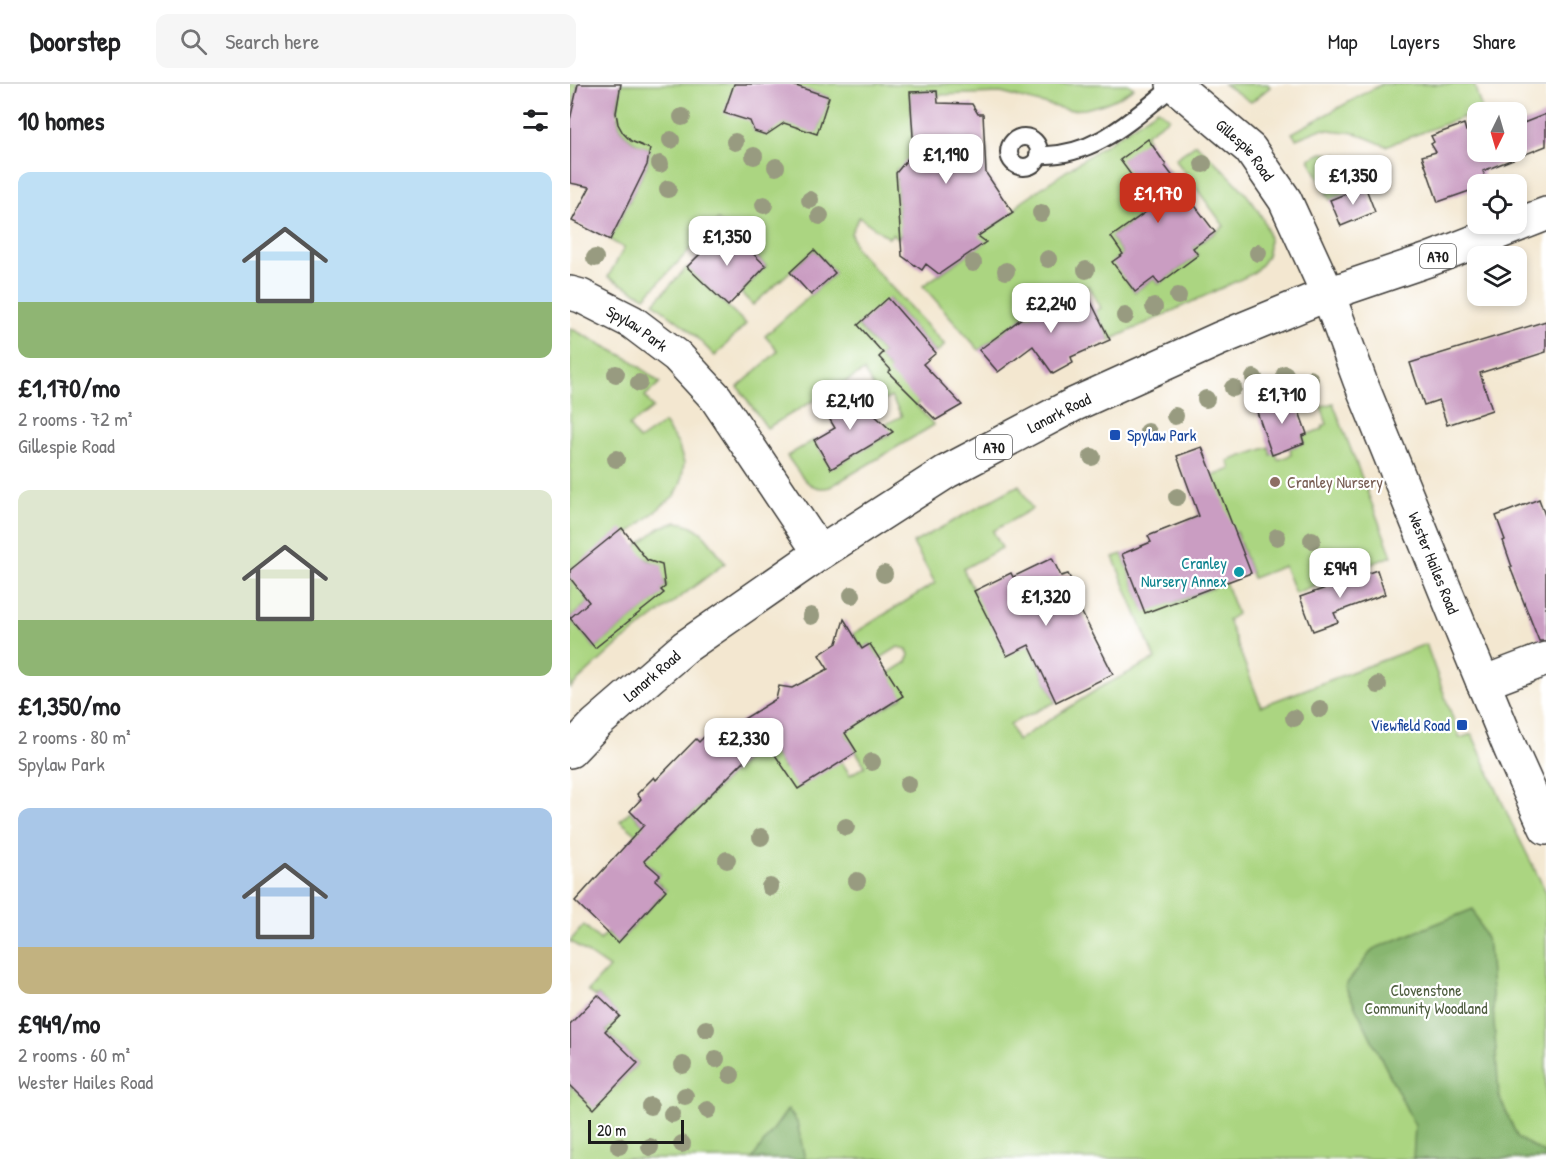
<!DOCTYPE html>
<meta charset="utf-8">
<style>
body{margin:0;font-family:"Patrick Hand",sans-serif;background:#f6f6f6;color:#202124;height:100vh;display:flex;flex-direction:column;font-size:22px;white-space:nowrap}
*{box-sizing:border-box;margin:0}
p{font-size:20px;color:#757577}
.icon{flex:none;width:33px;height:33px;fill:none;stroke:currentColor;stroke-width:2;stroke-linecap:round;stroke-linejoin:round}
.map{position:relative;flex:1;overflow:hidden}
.drawer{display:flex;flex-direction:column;background:#fff;width:570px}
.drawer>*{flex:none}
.needle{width:39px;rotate:185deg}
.controls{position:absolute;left:897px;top:18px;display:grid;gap:12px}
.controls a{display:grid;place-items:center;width:60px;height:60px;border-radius:12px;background:#fff;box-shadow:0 3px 9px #0003;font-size:30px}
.scale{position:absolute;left:18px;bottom:15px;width:96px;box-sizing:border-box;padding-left:6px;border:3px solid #1c1c1c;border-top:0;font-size:16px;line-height:21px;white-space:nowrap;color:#1c1c1c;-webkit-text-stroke:4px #fff;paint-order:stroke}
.price{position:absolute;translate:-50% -51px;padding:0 14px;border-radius:12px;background:#fff;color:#222;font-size:20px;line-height:39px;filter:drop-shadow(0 2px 3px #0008)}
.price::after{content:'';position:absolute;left:50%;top:36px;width:18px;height:14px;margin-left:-9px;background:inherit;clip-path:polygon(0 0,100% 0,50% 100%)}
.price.active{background:#c8321e;color:#fff}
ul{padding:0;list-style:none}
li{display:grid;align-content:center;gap:12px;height:318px;padding:0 18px}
li span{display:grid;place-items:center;height:186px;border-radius:12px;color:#555}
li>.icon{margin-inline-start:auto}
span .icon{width:108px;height:108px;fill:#fffc;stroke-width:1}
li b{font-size:26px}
h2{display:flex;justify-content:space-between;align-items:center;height:72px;padding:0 18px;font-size:26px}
header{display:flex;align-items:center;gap:36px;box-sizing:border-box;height:84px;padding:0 30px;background:#fff;border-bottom:2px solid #e0e0e0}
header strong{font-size:28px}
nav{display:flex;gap:33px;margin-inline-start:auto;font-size:21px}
.search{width:420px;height:54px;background:#f6f6f6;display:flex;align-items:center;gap:15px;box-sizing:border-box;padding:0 21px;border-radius:12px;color:#757577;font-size:22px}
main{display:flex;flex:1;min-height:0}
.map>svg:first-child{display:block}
.green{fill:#abd581;stroke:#64784e;stroke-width:1.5}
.forest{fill:#88b66f;stroke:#526946;stroke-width:1.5}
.building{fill:#ca9dc2}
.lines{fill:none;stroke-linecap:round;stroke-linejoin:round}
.service-casing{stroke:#3c3a37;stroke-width:20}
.minor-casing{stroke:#3c3a37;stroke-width:36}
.secondary-casing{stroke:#3c3a37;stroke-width:36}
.primary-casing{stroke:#3c3a37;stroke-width:36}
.service{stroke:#fff;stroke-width:16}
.minor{stroke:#fff;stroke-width:33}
.secondary{stroke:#fff;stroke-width:33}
.primary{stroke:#fff;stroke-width:33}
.tree{fill:#989b80}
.transit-dot{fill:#1a4fb4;stroke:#fff;stroke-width:2}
.education-dot{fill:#8d6e63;stroke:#fff;stroke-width:2}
.culture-dot{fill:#0f9aa8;stroke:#fff;stroke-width:2}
.labels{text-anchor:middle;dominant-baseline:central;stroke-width:4.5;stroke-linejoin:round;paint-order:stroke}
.shield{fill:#fff;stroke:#606060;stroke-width:1.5}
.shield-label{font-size:15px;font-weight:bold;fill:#1c1c1c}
.street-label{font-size:16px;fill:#1c1c1c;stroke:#fff}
.transit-label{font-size:16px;fill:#164399;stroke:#fff;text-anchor:start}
.education-label{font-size:16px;fill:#785e54;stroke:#fff;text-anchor:start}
.culture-label{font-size:16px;fill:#0d838f;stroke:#fff;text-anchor:end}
.park-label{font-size:16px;fill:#4e5d3f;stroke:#fff}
</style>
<header>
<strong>Doorstep</strong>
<div class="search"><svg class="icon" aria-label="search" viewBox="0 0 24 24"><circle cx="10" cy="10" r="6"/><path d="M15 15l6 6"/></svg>Search here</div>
<nav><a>Map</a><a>Layers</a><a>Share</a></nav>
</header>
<main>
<section class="drawer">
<h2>10 homes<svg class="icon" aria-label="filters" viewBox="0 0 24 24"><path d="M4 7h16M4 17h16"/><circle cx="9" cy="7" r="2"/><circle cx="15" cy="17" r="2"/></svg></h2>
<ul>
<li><span style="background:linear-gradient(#bfe0f5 70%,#8fb573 0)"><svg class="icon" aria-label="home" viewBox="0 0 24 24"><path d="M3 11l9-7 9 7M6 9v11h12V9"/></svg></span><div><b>£1,170/mo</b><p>2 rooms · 72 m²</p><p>Gillespie Road</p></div></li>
<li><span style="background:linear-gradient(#dfe7d0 70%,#8fb573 0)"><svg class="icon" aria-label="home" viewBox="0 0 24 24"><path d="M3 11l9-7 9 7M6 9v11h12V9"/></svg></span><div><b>£1,350/mo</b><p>2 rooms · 80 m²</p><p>Spylaw Park</p></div></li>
<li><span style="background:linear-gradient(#a9c7e8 75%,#c2b280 0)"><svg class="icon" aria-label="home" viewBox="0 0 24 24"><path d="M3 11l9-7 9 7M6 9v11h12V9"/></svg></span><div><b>£949/mo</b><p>2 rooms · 60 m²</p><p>Wester Hailes Road</p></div></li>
</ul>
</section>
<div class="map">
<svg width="976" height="1075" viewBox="0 0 976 1075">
<rect width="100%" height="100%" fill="#fff"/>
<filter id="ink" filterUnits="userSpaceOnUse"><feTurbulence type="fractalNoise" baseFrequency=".0167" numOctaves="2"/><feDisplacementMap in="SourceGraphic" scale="12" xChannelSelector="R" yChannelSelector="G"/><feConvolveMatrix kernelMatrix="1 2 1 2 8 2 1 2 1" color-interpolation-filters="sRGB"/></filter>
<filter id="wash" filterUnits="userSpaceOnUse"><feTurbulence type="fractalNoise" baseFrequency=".008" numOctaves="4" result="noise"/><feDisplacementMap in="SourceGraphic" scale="24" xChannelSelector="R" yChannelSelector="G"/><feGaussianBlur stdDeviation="1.35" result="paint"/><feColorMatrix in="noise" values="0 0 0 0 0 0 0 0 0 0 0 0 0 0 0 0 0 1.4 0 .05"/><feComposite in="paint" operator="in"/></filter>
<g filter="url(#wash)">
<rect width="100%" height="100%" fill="#f3e7d0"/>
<g class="green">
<polygon points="0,0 8,0 0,36"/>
<path d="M50,0H164L178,27L184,47L196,51L202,47L206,36L247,49L259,13L237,6L225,7L227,0H558L564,4L548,14L533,20L515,25L498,26L431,9L367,11V7L340,8L344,72L336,84L326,85L329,132L419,145L442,129L452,117L588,25L599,34L575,51L578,55L569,101L595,82L610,102L541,153L553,170L543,178L565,208L584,194L589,200L628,171L623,164L654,142L605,75L626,60C650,83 708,130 698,168C696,177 689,183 682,190L540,256L525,227L531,224L519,202L475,224L489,253L478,260L456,231L409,266L353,202L415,158L341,136L328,154L322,150L319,154L289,133L281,149L285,164L375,261L366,269L319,215L288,242L313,269L309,273L349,318L346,321L364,341L260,403C238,409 229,388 217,372L244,356L262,384L319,351L314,341L332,332L321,313L312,318L294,287L197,344L168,303L208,267L195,252L265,189L244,166L183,221L171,209L196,182L148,136L75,213L38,193L54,164L40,156L77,81L80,65C44,53 44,34 51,1Z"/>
<polygon points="654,0 698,0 700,3 681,18"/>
<polygon points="812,0 904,0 912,26 816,62 785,49 751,45 726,55 722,49"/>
<path d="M752,69C781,73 788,74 805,98L760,116L739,75Z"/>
<polygon points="117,183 176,240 145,272 118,245 84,219"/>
<polygon points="0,244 61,276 90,299 75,312 83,324 59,342 69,356 94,339 108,360 114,379 111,399 105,411 57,451 0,486"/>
<polygon points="763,319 822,472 725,509 714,482 683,494 666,448 640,458 667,530 658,536 691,622 856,560 890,654 902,650 941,738 976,808 976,1075 0,1075 0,1001 24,1024 68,979 36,947 49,932 28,911 26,913 18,907 39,884 0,857 14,841 30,856 37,849 48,859 96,806 85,796 90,790 74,777 66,750 50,737 60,727 92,759 184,668 186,670 199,662 214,685 258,656 280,691 295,682 256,618 296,635 333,613 318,590 337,578 339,570 336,565 328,563 309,575 300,560 292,565 283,550 365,499 343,459 449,401 462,425 423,447 432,464 393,485 404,507 459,561 486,618 440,640 447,657 531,603 585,575 543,473 552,470 573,523 605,518 643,504 617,437 629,432 627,425 643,392 661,385 658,377 699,363 701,371 706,369 708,376 721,371 720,364 734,359 732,352 753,345 752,342 757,340 751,323"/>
<path d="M107,438C133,441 141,460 155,479L47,561L0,604V534L25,564L93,509L91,506L97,501L90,492L91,482L60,467L91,443Z"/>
<polygon points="0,489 19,518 0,534"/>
</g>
<g class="forest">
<polygon points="903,825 919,862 929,1012 948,1054 976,1070 976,1075 843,1075 845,1042 775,902 803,865"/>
<polygon points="218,1025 227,1038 235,1075 182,1075"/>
</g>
<g id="blocks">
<g class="building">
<polygon points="8,0 51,0 46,29 48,40 53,49 61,57 80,65 77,81 40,156 2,137 20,103 0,99 0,36"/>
<polygon points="164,0 220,0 259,13 247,50 214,39 196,51 184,47 180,37 154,29"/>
<polygon points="367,7 368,19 402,20 408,30 413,30 416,89 443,129 408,152 416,158 369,190 356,180 352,186 332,172 326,89 344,67 340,8"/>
<polygon points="976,30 976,62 913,87 917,100 908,100 908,104 868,118 852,72 866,68 861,60 864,58 861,52 894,40 896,47 908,42 908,68 946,68 946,42"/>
<polygon points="578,55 596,81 595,82 645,148 623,164 628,171 589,200 584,194 565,208 542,178 553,170 541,153 584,122 550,76"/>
<polygon points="795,102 805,128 771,142 760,116"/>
<polygon points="156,144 196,182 158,222 117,183"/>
<polygon points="244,166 265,189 241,211 220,188"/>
<polygon points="514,204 540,256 501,273 503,279 483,290 463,262 428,288 409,266 456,231 457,233"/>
<polygon points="318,214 366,269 353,280 392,321 366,336 318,288 321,286 309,273 313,269 288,241"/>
<polygon points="976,237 976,268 910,289 922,326 877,341 869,316 854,321 840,279"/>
<polygon points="281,310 323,348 261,385 244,356 265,344 254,326"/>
<polygon points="718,313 720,321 726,319 737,350 732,352 734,359 702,371 686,325"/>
<polygon points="632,363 681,489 575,529 552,470 581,458 578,452 629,432 607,372"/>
<polygon points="969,415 976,434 976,557 969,557 940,483 942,483 933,457 935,456 926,432"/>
<polygon points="52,444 77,476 92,481 95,503 91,506 94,509 25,564 0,534 19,518 0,494 0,486"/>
<polygon points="482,474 491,492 498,490 511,515 506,517 543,590 486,618 459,561 437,572 404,507 441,489 443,493"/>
<polygon points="807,486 815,510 764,529 768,538 743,547 730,513"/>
<polygon points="274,535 292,565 300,560 333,612 275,649 287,668 228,705 195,656 74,777 90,791 85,796 96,806 48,859 5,817 74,741 60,727 71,715 67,710 84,693 86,696 126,655 129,658 136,651 147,661 172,636 206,615 209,602 222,604 258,585 249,571 267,559"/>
<polygon points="28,911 50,932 35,947 68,979 24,1025 0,1001 0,940"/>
</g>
</g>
</g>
<g filter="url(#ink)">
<use href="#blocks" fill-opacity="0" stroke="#3c3a37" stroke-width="1.5"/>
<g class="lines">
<g class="service-casing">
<g id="service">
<circle cx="454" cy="68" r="15"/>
<path d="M468,71C525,74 563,34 605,1"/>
</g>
</g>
<g class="minor-casing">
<g id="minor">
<path id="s1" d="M0,209L11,212L62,238L107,272L146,314L250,469"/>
<polyline points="913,599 976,575"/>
</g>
</g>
<g class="secondary-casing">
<g id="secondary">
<path id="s2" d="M603,0L680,65L715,116L758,210L790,297L895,555L941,666L976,744"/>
</g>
</g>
<g class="primary-casing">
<g id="primary">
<path id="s3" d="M0,667L26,640L115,563L250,469L376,388L503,321L649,255L758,210L858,176L976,130"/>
</g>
</g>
<use href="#service" class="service"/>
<use href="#minor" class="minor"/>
<use href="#secondary" class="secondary"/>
<use href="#primary" class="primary"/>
</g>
<g class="tree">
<circle cx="112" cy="33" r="9"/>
<circle cx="101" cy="56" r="9"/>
<circle cx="165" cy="58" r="9"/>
<circle cx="184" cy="72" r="9"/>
<circle cx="90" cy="80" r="9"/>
<circle cx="633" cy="80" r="9"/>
<circle cx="206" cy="83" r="9"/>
<circle cx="98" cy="105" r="9"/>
<circle cx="240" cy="116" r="9"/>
<circle cx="194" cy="121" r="9"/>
<circle cx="471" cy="129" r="9"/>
<circle cx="250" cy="132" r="9"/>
<circle cx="688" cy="169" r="9"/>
<circle cx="25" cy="174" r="9"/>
<circle cx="478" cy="175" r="9"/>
<circle cx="403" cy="179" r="9"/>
<circle cx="516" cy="186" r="9"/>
<circle cx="436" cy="187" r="9"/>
<circle cx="455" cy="209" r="9"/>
<circle cx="608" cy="212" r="9"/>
<circle cx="584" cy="223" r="9"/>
<circle cx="555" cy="232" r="9"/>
<circle cx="46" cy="290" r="9"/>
<circle cx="715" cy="290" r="9"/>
<circle cx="684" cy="294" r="9"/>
<circle cx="740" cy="295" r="9"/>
<circle cx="69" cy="299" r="9"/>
<circle cx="663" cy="304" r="9"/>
<circle cx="636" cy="315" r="9"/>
<circle cx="605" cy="332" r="9"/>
<circle cx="578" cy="348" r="9"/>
<circle cx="522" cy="373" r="9"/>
<circle cx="46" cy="375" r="9"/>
<circle cx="607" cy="413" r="9"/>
<circle cx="707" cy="453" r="9"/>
<circle cx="742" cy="456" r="9"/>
<circle cx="314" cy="490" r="9"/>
<circle cx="282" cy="511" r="9"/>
<circle cx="241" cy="532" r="9"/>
<circle cx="808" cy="601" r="9"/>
<circle cx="750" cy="625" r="9"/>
<circle cx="724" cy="634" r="9"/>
<circle cx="302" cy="678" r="9"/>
<circle cx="338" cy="700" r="9"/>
<circle cx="276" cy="743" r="9"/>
<circle cx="191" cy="753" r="9"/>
<circle cx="157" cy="776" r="9"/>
<circle cx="287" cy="797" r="9"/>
<circle cx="200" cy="803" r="9"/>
<circle cx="136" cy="945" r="9"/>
<circle cx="146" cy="975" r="9"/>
<circle cx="113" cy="981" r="9"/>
<circle cx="161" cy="991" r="9"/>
<circle cx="115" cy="1012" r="9"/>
<circle cx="80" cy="1022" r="9"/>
<circle cx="138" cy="1026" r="9"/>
<circle cx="102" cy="1030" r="9"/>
<circle cx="112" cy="1060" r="9"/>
<circle cx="49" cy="1062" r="9"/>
<circle cx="80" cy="1063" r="9"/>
</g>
</g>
<g class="transit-dot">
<rect x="539" y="345" width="12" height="12" rx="3"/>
<rect x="886" y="635" width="12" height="12" rx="3"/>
</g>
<circle class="education-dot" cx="705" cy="398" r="6"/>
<circle class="culture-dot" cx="669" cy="488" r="6"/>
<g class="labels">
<g class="shield">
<rect x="850" y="160" width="36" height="24" rx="4.5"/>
<rect x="406" y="351" width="36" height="24" rx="4.5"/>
</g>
<g class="shield-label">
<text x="868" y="172">A70</text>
<text x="424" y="363">A70</text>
</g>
<g class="street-label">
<text stroke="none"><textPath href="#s2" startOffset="98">Gillespie Road</textPath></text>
<text stroke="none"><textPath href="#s1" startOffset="76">Spylaw Park</textPath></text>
<text stroke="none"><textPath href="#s3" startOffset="597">Lanark Road</textPath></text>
<text stroke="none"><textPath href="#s2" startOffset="555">Wester Hailes Road</textPath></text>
<text stroke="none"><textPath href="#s3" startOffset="111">Lanark Road</textPath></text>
</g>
<g class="transit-label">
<text x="557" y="351">Spylaw Park</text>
<text x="880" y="641" text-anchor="end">Viewfield Road</text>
</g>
<g class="education-label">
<text x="717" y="398">Cranley Nursery</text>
</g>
<g class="culture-label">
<text x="657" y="479">Cranley<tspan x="657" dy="18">Nursery Annex</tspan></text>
</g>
<g class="park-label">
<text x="856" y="906">Clovenstone<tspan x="856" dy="18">Community Woodland</tspan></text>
</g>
</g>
</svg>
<div class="controls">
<a><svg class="needle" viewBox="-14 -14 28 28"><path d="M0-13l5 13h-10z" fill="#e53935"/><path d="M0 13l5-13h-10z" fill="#757577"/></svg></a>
<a><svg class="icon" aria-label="locate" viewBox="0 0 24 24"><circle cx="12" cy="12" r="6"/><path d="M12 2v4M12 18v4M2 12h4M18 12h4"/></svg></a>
<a><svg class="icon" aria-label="layers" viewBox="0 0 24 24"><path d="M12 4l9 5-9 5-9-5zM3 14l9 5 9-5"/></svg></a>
</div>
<div class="scale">20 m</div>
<b class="price" style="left:376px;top:101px">£1,190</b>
<b class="price" style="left:783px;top:122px">£1,350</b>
<b class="price active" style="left:588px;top:140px">£1,170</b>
<b class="price" style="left:157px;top:183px">£1,350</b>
<b class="price" style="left:481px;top:250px">£2,240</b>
<b class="price" style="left:712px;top:341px">£1,710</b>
<b class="price" style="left:280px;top:347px">£2,410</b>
<b class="price" style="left:770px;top:515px">£949</b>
<b class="price" style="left:476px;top:543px">£1,320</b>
<b class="price" style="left:174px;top:685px">£2,330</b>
</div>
</main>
